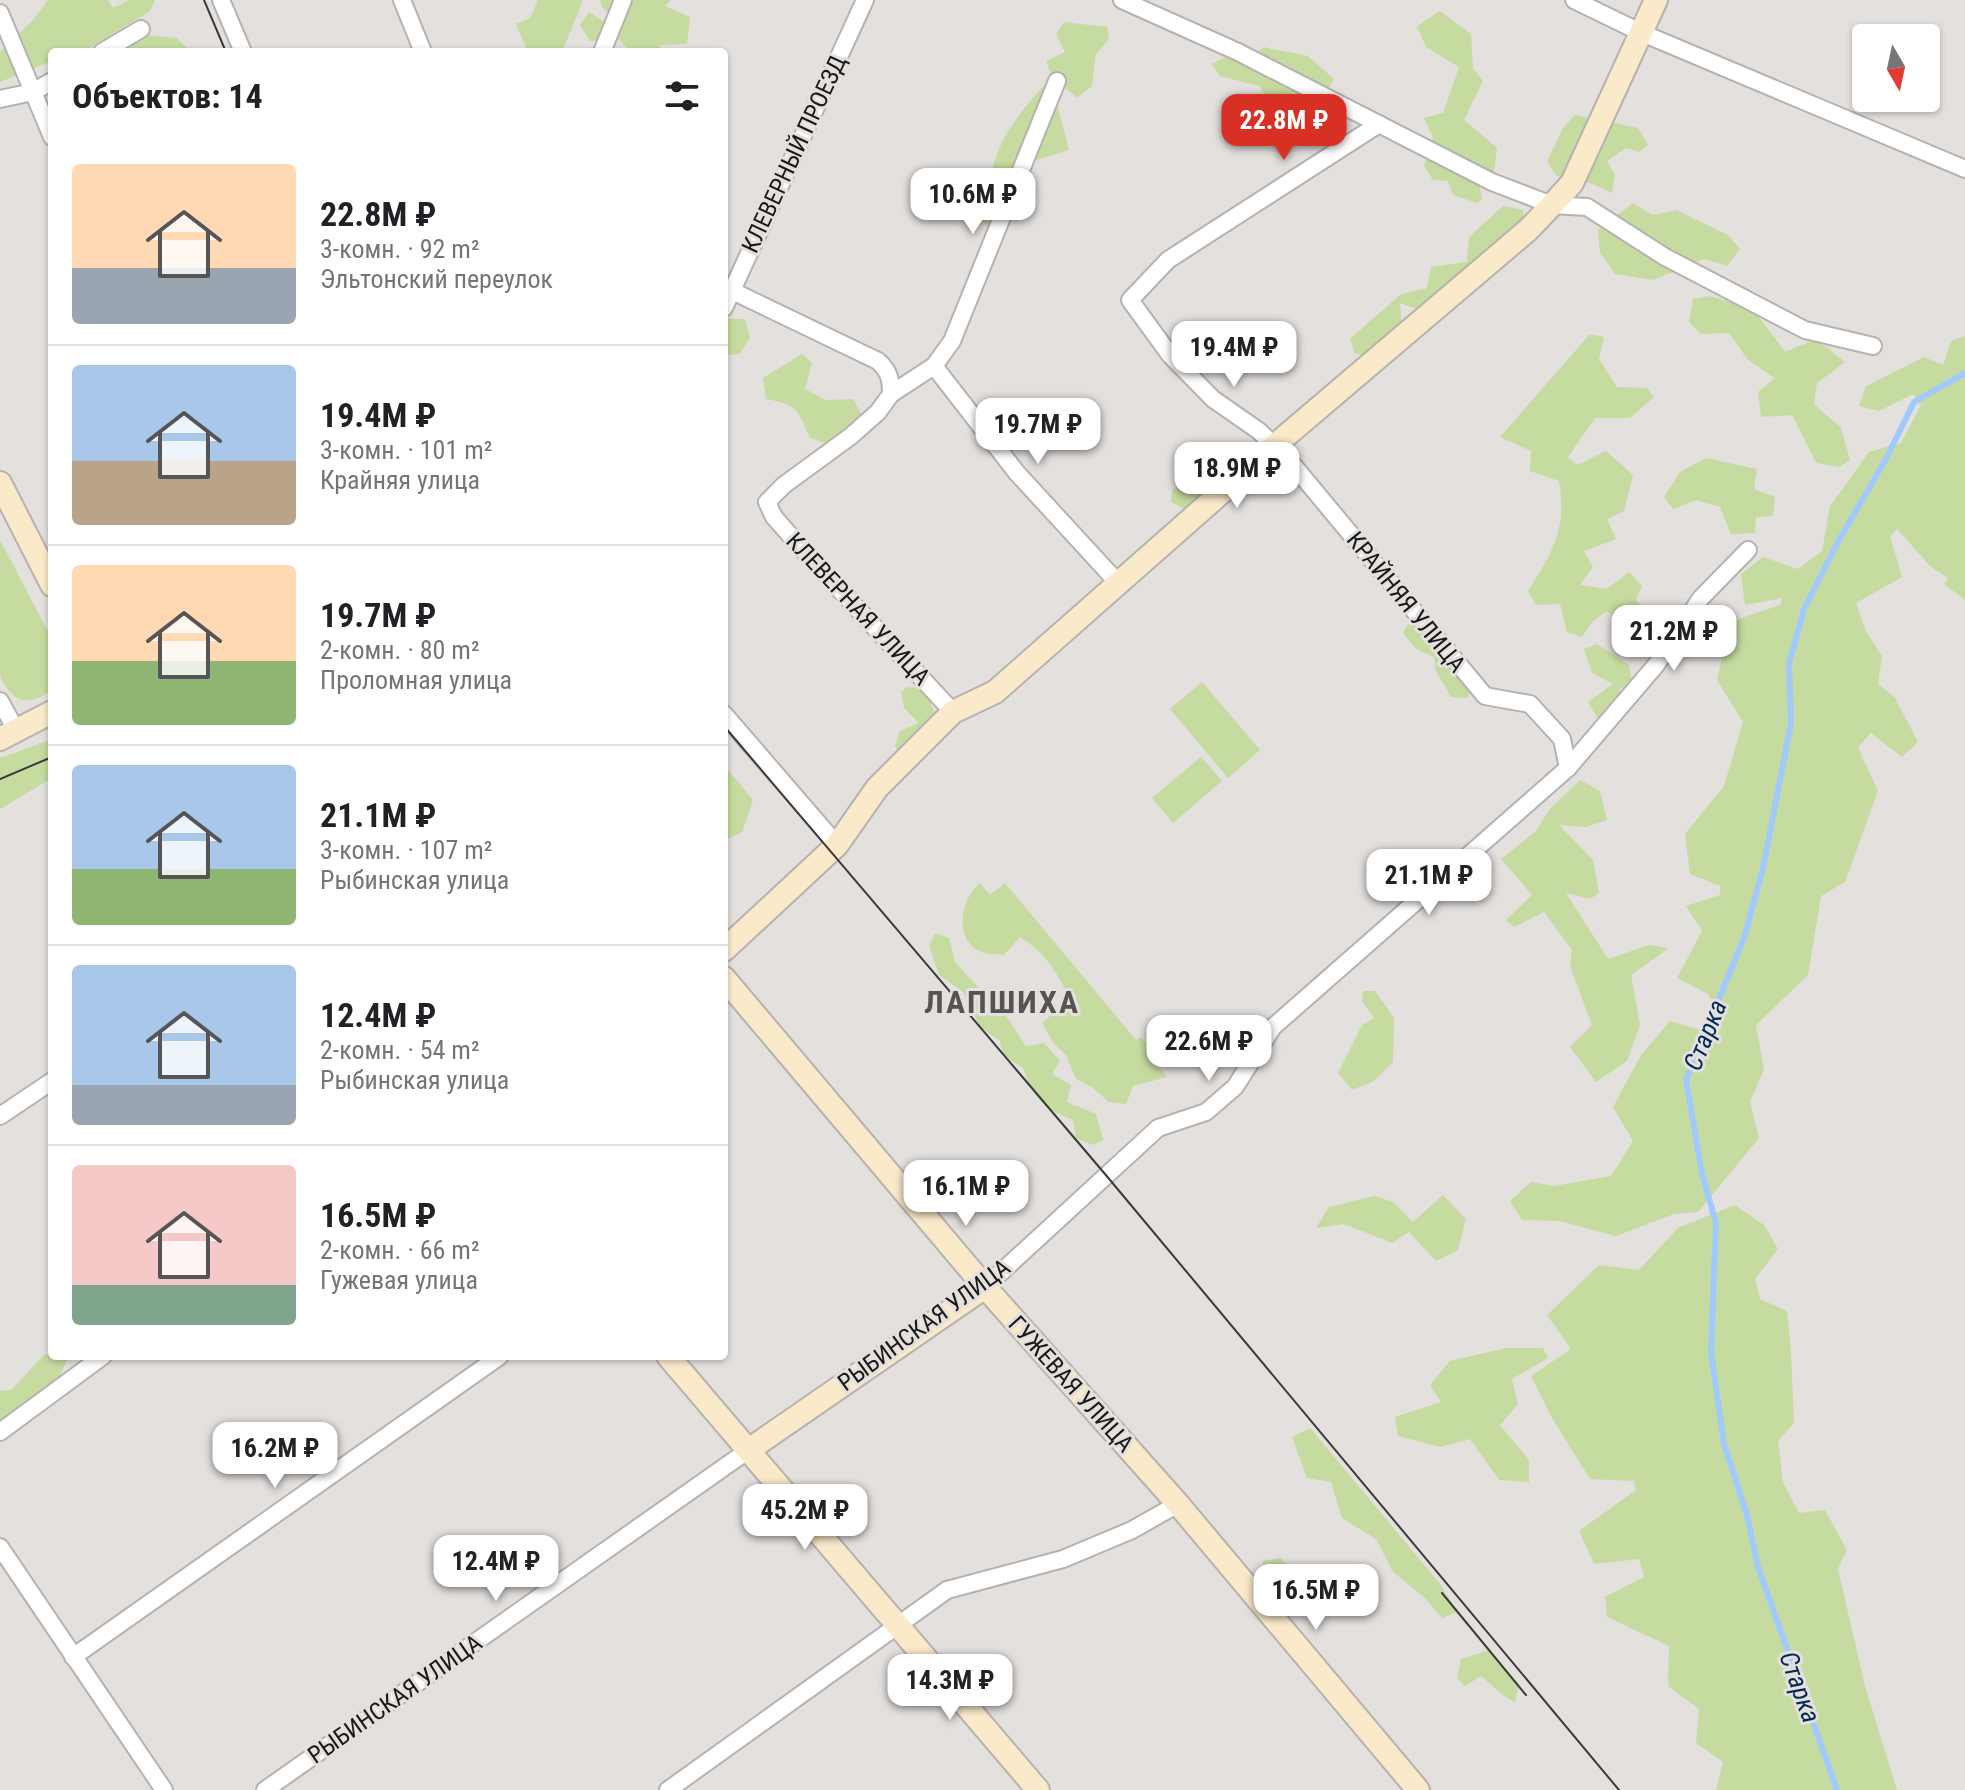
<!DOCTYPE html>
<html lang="ru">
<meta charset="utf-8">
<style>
body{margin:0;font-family:"Roboto Condensed",sans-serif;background:#f2f2f2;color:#202124;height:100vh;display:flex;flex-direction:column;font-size:30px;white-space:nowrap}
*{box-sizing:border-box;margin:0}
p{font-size:26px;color:#757577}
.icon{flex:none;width:44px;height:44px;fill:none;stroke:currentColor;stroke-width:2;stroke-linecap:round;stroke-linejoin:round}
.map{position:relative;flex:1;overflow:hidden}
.details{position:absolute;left:48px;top:48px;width:680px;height:1312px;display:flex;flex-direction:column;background:#fff;border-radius:8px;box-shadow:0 2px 6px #0004}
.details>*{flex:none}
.needle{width:52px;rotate:171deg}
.fabs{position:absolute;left:1852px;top:24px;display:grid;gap:16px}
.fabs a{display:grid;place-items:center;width:88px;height:88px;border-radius:8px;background:#fff;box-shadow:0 2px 6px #0004;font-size:40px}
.price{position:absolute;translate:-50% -68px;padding:0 18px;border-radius:16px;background:#fff;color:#222;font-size:26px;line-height:52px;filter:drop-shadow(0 2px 4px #0008)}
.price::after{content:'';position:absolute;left:50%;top:48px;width:24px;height:18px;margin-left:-12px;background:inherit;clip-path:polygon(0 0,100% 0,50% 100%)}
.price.on{background:#d93025;color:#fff}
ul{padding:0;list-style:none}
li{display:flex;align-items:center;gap:24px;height:200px;padding:0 24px}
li+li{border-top:2px solid #e0e0e0}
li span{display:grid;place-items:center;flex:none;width:224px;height:160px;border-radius:8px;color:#555}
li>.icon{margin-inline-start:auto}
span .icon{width:96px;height:96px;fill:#fffc;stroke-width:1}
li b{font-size:34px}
h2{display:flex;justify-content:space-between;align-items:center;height:96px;padding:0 24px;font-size:34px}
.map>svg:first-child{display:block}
.green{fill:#c5dba0}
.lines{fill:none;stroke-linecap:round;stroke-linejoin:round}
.stream{stroke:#a2c9fe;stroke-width:6}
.street-casing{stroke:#b6b2b0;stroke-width:20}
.secondary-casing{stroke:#b6b2b0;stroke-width:26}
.street{stroke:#fff;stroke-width:16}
.secondary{stroke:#faeaca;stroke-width:22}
.tram{stroke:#3c3939;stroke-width:2}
.labels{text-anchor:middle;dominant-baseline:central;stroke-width:6;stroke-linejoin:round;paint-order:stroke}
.street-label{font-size:24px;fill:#191717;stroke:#e3e0de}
.water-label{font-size:26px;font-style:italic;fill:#022855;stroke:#e3e0de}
.district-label{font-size:32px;font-weight:bold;letter-spacing:2px;fill:#565352;stroke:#e3e0de}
</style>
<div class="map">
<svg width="1965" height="1790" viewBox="0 0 1965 1790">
<rect width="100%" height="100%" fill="#e3e0de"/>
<g class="green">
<polygon points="48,0 108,0 113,8 129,0 155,0 150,11 83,52 52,52 52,61 0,82 0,52 33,20"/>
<polygon points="538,0 583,0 562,52 528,52 516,24 530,18"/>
<polygon points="600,0 671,0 665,6 690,17 687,44 661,45 658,52 627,52 627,48 620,40 590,41 580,25 589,12 616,29 618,20 603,8"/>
<polygon points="1440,11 1471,34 1473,68 1483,81 1464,120 1497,148 1494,171 1478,179 1482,199 1477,203 1453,195 1448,181 1433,180 1424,166 1433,138 1424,118 1443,113 1459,67 1426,47 1417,26"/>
<path d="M1064,22L1107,27L1109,39L1096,54L1092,86L1077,98L1061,84L1055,96L1069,150L1033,161L1025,181L997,189L1006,229L1002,237L983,222L973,197L990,183C995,139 1023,108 1052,77L1046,61L1065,52L1056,34Z"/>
<polygon points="144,35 177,38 191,52 115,52"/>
<polygon points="1263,47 1308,56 1334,79 1321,102 1330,114 1320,122 1295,105 1273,108 1259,86 1220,76 1212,64 1226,57 1248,63"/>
<polygon points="1575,115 1638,128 1648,145 1639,152 1626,148 1607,161 1615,175 1612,193 1590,183 1557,176 1547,162 1563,128"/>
<polygon points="1633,203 1653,215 1676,210 1728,235 1740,249 1727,266 1704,259 1653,280 1615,274 1600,252 1598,230"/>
<polygon points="1503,206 1523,210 1525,225 1425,312 1400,303 1402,330 1373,355 1355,354 1350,339 1401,294 1427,288 1431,267 1467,262 1469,237"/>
<polygon points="1710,296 1753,309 1785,352 1816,339 1845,362 1817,383 1814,404 1841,428 1850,460 1839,467 1816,463 1792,415 1761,417 1758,392 1775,378 1748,360 1729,333 1701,334 1689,322 1693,299"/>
<polygon points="724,319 745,319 750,338 740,354 724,355"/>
<path d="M1590,334L1604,337L1599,359L1617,387L1647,388L1654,397L1630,418H1595L1568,457L1577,465L1606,451L1633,475L1624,511L1607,519L1616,539L1584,551L1593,567L1580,585L1607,589L1629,572L1642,586L1636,600L1664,627L1659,642L1636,636L1607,611L1592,622L1582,637L1567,632L1560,604L1536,605L1528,591C1553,551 1567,530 1559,481L1530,471L1531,451L1500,437Z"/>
<polygon points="1965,336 1965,600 1944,584 1948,578 1930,566 1897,529 1890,536 1902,577 1856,603 1866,631 1882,656 1878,684 1895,698 1918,742 1902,757 1871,733 1858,747 1878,791 1845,882 1821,896 1808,975 1756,1025 1764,1070 1750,1101 1759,1138 1698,1212 1674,1214 1616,1236 1559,1221 1522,1220 1510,1201 1531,1182 1554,1186 1611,1176 1633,1141 1613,1107 1641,1055 1670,1021 1710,1033 1722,1020 1708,994 1677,978 1702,931 1686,906 1720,895 1720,886 1690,874 1685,834 1724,786 1743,722 1717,680 1730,622 1780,605 1782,598 1745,605 1741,574 1763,557 1798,569 1822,551 1830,506 1869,452 1901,443 1921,405 1913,394 1879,411 1859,406 1866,386 1924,357 1943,365 1951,341"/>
<path d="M802,354L812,363L805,389L826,400L853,399L863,417L841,448L810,438C798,410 797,404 766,399L763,378Z"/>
<polygon points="1220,449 1238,459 1239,469 1226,477 1205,478 1209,493 1187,510 1171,502 1172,490 1198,478 1201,467"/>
<polygon points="1706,458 1757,469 1754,489 1775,497 1773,516 1756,517 1755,533 1731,534 1720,507 1696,500 1673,509 1664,497 1680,472"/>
<path d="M0,540L52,639V690C28,708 11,702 0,675Z"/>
<polygon points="1420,622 1437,643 1439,655 1455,664 1472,686 1467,698 1451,697 1436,671 1434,657 1416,649 1403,633 1408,624"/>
<polygon points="1597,644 1629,665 1632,683 1619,689 1626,707 1599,721 1588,702 1613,684 1592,673 1584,649"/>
<polygon points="1202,682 1260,750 1228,778 1170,709"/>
<polygon points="907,687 926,689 940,729 899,753 895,746 900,731 919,723 904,708 901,692"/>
<polygon points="52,739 52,778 0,809 0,758"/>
<polygon points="1201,757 1222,781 1173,823 1152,798"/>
<polygon points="724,765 753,800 742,832 724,841"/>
<polygon points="1580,780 1600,791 1607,820 1586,827 1559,825 1593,860 1599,893 1590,899 1566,893 1608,959 1649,945 1669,948 1631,975 1640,1025 1627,1061 1596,1082 1570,1047 1592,1025 1570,966 1572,950 1544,912 1514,927 1506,920 1532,895 1501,859 1536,831 1549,810"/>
<polygon points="1408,865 1419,878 1399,896 1387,883"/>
<path d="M980,883L990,895L1005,883L1136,1040L1141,1037L1154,1054L1150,1057L1167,1077L1133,1086L1126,1104L1109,1102L1093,1088L1076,1079L1066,1055L1054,1044L1042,1023L1069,999C1058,972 1045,953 1020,937L1004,955C998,954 990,955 984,953C953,943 959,900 980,883Z"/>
<path d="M935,933L949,938L955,962L979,988L986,1011L1004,1013L1026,1046L1044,1043L1060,1061L1052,1074L1071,1085L1067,1102L1096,1114L1103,1140L1093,1145L1076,1138L1073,1120C1044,1109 1033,1098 1023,1068L1003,1055L1000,1041L980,1027L963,992L939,975L929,946Z"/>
<polygon points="1363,991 1375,991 1394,1018 1393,1062 1374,1081 1352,1090 1338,1073 1362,1025 1374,1018 1362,1001"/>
<polygon points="1443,1195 1466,1219 1458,1250 1436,1261 1409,1232 1392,1243 1344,1224 1316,1228 1329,1207 1375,1196 1393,1202 1413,1222"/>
<polygon points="1735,1205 1764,1225 1778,1249 1755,1279 1760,1299 1787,1311 1791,1352 1794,1423 1778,1441 1783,1482 1799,1513 1825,1510 1847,1550 1838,1569 1865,1686 1897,1790 1716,1790 1723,1762 1696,1743 1699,1709 1668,1686 1669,1646 1607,1617 1605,1597 1644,1577 1639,1559 1594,1564 1579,1531 1636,1490 1633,1481 1590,1479 1552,1418 1531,1376 1571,1349 1547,1315 1599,1265 1639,1270 1678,1228"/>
<polygon points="1506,1348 1543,1348 1548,1358 1512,1379 1518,1404 1500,1425 1529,1460 1529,1482 1499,1480 1470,1439 1440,1447 1398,1436 1395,1417 1441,1402 1430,1385 1450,1361"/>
<polygon points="45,1354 67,1360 50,1397 0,1422 0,1391 11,1390"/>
<polygon points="1310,1428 1440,1584 1457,1612 1442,1618 1425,1598 1393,1572 1376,1539 1342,1518 1331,1482 1307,1478 1292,1437"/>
<polygon points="1281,1558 1292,1572 1323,1572 1328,1606 1299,1613 1270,1587 1262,1561"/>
<polygon points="1489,1650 1519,1684 1515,1702 1504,1696 1481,1676 1465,1686 1457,1678 1461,1659"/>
</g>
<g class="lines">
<polyline class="stream" points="1837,1790 1758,1567 1747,1515 1724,1444 1711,1352 1716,1223 1702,1174 1686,1080 1745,935 1763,868 1791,723 1789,664 1804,609 1838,542 1887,457 1914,402 1965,373"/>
<g class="street-casing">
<g id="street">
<polyline points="221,0 243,52"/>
<polyline points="402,0 423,52"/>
<polyline points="1122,0 1238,52 1492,182 1552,205 1587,207 1665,257 1805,330 1873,346"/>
<polyline points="1574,0 1642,33 1965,169"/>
<polyline points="0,13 52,137"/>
<polyline points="102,52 141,29"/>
<polyline points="602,52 623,0"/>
<polyline points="0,99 33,92 52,81"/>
<polyline points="1379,124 1168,260 1130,300 1170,355 1213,399 1259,431 1289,460 1485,696 1530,704 1562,739 1568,768"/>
<path d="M724,287L878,361C889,371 891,379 891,394"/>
<polyline points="724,308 865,0"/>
<polyline points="934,366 1017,473 1119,584"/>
<polyline points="0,701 16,730"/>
<polyline points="953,712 803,550 774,517 767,502 784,485 851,436 878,412 891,394 934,366 952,341 1057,81"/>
<polyline points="724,714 837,845"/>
<polyline points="0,1116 52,1081"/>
<polyline points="985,1287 1158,1128 1206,1112 1235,1087 1273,1027 1568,768 1656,665 1701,598 1748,550"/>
<polyline points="0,1432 103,1356"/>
<polyline points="0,1547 164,1790"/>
<polyline points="73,1657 500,1356"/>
<polyline points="265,1790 750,1449"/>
<polyline points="668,1790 947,1590 1063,1559 1132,1530 1178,1504"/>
</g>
</g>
<g class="secondary-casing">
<g id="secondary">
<polyline points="0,483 52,585"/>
<polyline points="0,739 52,712"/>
<polyline points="724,950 837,845 877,788 953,712 995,692 1274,446 1528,230 1552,205 1572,183 1656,0"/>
<polyline points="724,978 985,1287 1178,1504 1418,1790"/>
<polyline points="668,1356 1038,1790"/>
<polyline points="750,1449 985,1287"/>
</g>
</g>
<use href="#street" class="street"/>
<use href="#secondary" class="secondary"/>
<g class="tram">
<polyline points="204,0 226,52"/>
<polyline points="724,726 1105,1174 1619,1790"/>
<polyline points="0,779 52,757"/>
<polyline points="1442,1593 1526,1695"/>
</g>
</g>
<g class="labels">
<g class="street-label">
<text transform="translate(794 154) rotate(-65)">КЛЕВЕРНЫЙ ПРОЕЗД</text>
<text transform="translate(1406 602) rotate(51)">КРАЙНЯЯ УЛИЦА</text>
<text transform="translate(858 609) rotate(47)">КЛЕВЕРНАЯ УЛИЦА</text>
<text transform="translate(924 1325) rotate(-36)">РЫБИНСКАЯ УЛИЦА</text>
<text transform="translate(1071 1384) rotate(48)">ГУЖЕВАЯ УЛИЦА</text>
<text transform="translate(395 1699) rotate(-35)">РЫБИНСКАЯ УЛИЦА</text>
</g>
<g class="water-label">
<text transform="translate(1705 1035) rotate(-68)">Старка</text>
<text transform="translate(1800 1687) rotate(70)">Старка</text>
</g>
<g class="district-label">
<text x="1002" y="1002">ЛАПШИХА</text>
</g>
</g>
</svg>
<div class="fabs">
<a><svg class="needle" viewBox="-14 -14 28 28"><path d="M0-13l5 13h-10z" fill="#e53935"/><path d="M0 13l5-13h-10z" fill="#757577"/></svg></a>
</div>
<b class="price on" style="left:1284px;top:162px">22.8M ₽</b>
<b class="price" style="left:973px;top:236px">10.6M ₽</b>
<b class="price" style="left:1234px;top:389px">19.4M ₽</b>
<b class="price" style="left:1038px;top:466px">19.7M ₽</b>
<b class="price" style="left:1237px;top:510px">18.9M ₽</b>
<b class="price" style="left:1674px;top:673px">21.2M ₽</b>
<b class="price" style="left:1429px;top:917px">21.1M ₽</b>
<b class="price" style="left:1209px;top:1083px">22.6M ₽</b>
<b class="price" style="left:966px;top:1228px">16.1M ₽</b>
<b class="price" style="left:275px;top:1490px">16.2M ₽</b>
<b class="price" style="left:805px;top:1552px">45.2M ₽</b>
<b class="price" style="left:496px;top:1603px">12.4M ₽</b>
<b class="price" style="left:1316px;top:1632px">16.5M ₽</b>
<b class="price" style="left:950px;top:1722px">14.3M ₽</b>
<section class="details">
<h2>Объектов: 14<svg class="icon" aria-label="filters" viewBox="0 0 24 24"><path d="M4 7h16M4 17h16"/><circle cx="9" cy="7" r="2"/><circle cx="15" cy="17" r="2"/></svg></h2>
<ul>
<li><span style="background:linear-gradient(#ffd9b3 65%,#9aa5b1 0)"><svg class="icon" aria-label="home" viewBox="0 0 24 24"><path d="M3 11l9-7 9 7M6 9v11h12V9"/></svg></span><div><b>22.8M ₽</b><p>3-комн. · 92 m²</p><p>Эльтонский переулок</p></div></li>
<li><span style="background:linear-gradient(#a9c7e8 60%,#b9a48a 0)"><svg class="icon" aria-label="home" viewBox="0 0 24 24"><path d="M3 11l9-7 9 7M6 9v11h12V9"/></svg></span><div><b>19.4M ₽</b><p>3-комн. · 101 m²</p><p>Крайняя улица</p></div></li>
<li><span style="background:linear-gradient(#ffd9b3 60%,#8fb573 0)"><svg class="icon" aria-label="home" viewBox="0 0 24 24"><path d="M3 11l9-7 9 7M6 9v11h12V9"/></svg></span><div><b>19.7M ₽</b><p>2-комн. · 80 m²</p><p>Проломная улица</p></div></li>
<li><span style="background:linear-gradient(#a9c7e8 65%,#8fb573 0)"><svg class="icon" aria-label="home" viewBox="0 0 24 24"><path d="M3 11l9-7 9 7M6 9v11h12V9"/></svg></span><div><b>21.1M ₽</b><p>3-комн. · 107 m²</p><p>Рыбинская улица</p></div></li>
<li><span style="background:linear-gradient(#a9c7e8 75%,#9aa5b1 0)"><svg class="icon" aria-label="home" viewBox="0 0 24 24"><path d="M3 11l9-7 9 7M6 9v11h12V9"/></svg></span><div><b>12.4M ₽</b><p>2-комн. · 54 m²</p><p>Рыбинская улица</p></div></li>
<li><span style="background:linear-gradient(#f6c9c9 75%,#7fa58c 0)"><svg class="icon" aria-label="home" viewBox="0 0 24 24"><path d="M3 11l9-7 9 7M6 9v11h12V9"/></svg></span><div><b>16.5M ₽</b><p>2-комн. · 66 m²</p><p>Гужевая улица</p></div></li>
</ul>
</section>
</div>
